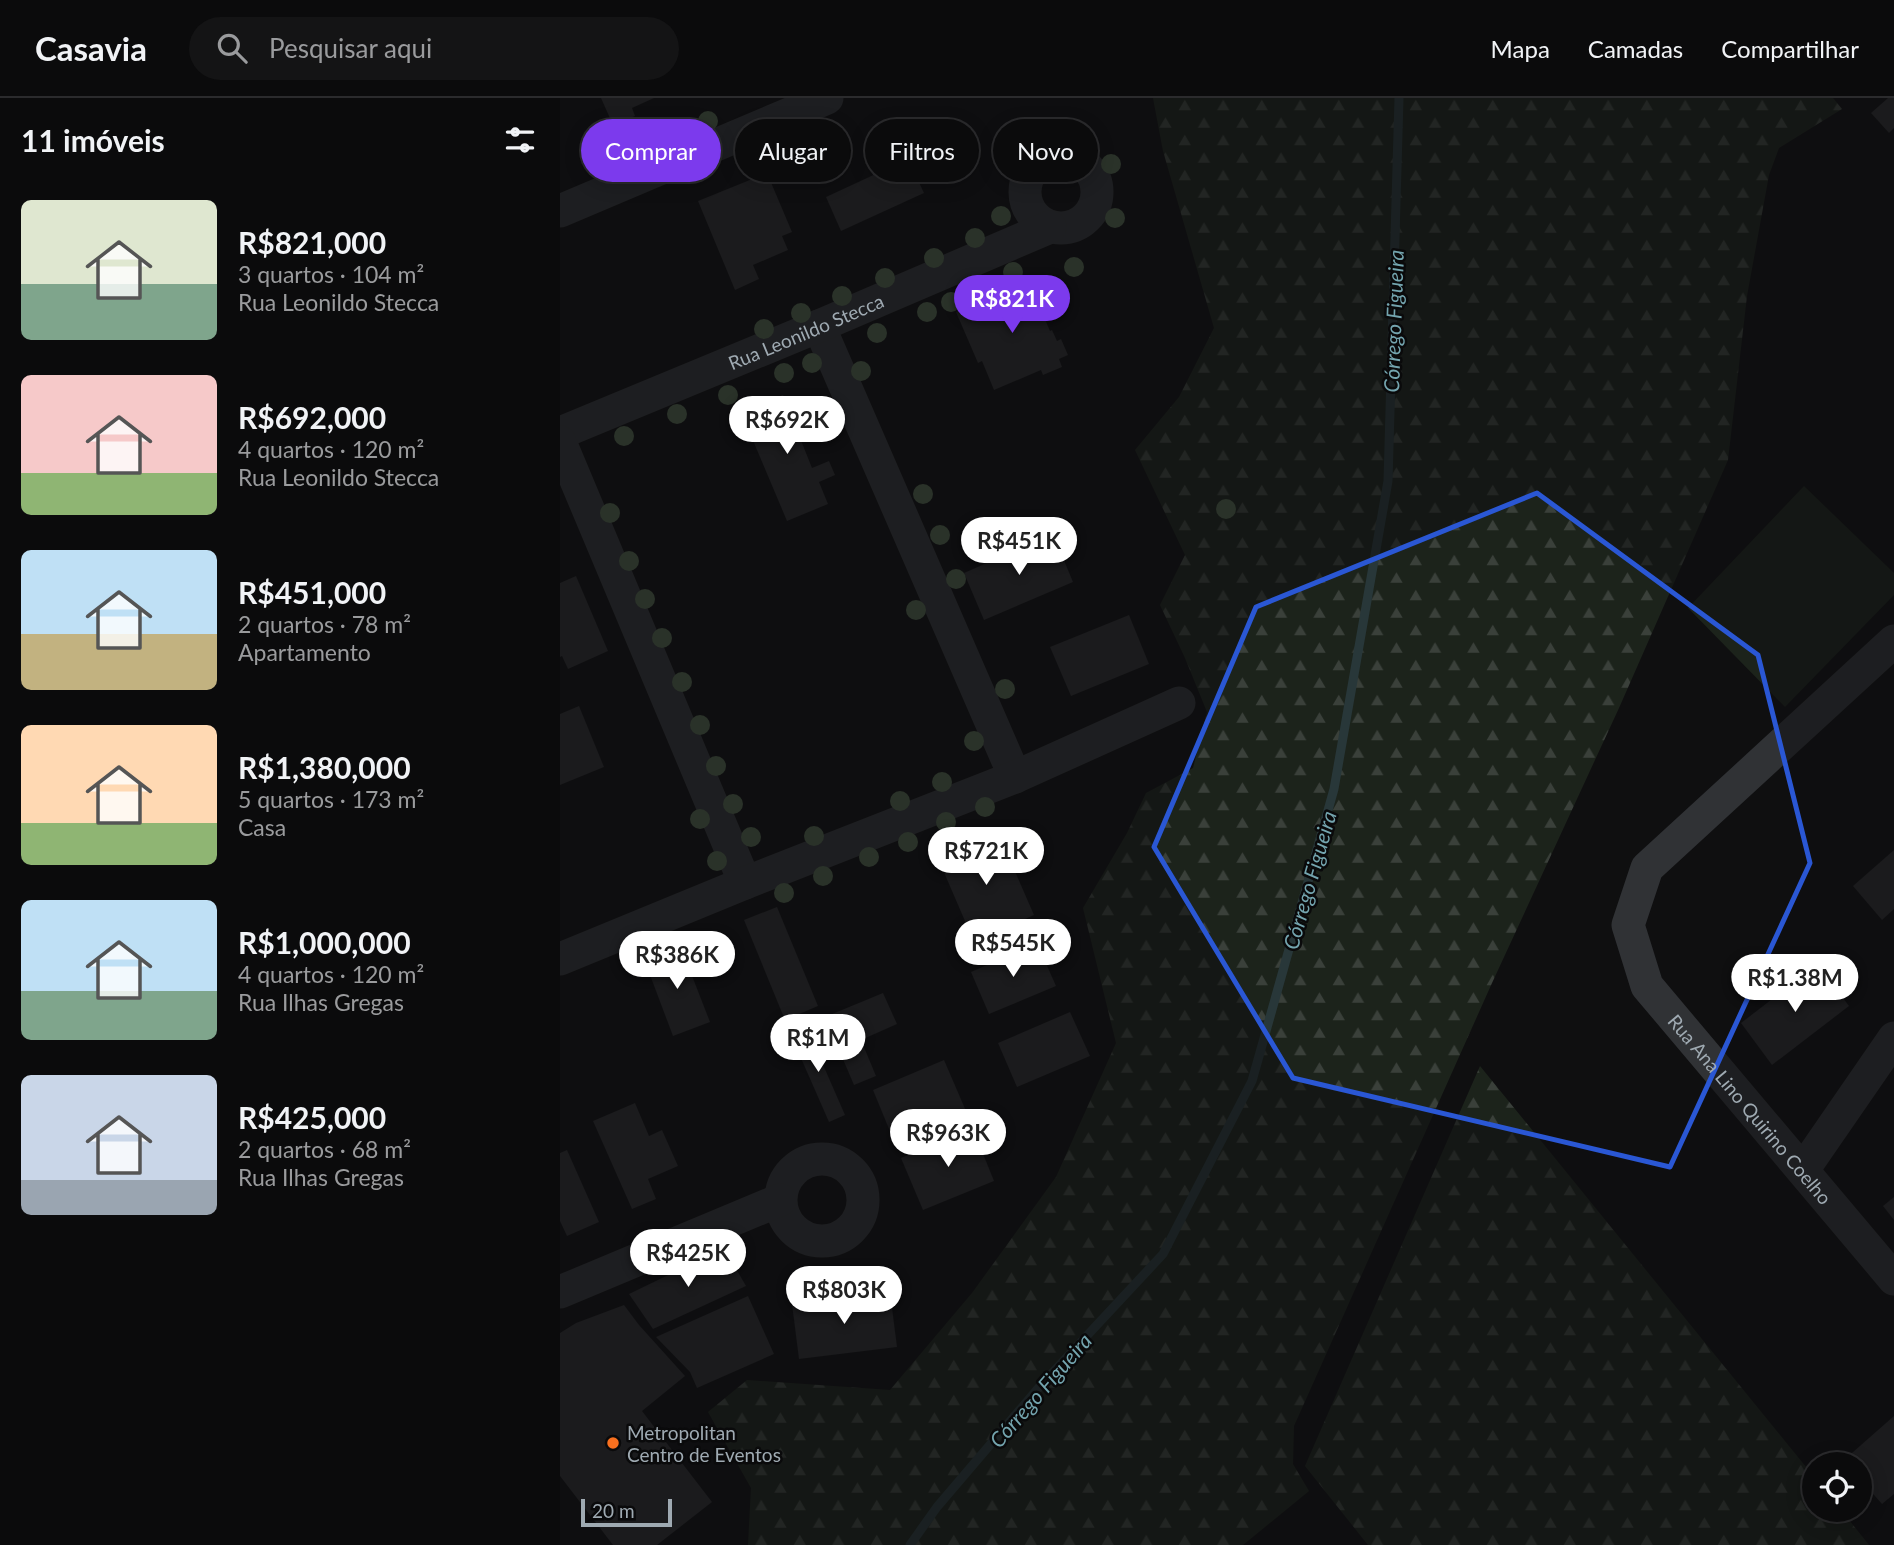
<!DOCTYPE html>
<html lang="pt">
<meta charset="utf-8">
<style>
body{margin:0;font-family:Lato,sans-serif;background:#141415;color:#f1f3f6;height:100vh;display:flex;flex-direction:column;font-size:26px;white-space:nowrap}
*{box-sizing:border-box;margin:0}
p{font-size:23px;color:#9a9b9d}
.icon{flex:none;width:38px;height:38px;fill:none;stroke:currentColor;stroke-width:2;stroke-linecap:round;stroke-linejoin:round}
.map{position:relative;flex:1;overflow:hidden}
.drawer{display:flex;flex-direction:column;background:#0b0b0c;width:560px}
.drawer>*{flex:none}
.top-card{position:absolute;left:21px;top:21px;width:665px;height:63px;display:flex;gap:14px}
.controls{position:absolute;left:1242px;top:1354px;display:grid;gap:14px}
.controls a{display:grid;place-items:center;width:70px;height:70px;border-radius:50%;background:#0b0b0c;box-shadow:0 4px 18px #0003,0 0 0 2px #2b2b2d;font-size:35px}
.scale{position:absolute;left:21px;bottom:18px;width:91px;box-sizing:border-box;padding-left:7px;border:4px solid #9faab2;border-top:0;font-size:19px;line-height:24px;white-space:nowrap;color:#9faab2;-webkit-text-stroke:5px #0a0a0b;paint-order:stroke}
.price{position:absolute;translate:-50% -60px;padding:0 16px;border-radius:24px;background:#fff;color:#222;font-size:23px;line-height:46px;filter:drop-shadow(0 2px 4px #0008)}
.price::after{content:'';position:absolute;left:50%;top:42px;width:21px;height:16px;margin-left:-10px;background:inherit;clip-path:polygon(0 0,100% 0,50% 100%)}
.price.current{background:#7c3aed;color:#fff}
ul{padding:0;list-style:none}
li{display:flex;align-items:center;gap:21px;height:175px;padding:0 21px}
li span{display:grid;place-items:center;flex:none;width:196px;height:140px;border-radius:10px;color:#555}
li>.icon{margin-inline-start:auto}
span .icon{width:84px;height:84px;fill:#fffc;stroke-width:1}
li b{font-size:30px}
h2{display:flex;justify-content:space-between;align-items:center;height:84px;padding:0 21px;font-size:30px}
.chip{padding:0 24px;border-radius:32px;background:#0b0b0c;box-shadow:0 4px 18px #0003,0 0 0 2px #2b2b2d;font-size:24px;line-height:63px}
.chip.current{background:#7c3aed;color:#fff}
header{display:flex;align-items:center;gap:42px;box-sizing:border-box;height:98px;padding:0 35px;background:#0b0b0c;border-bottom:2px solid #2b2b2d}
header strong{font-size:33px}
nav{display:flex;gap:38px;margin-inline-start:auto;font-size:24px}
.search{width:490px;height:63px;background:#141415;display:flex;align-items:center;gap:18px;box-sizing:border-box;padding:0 24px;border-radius:38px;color:#9a9b9d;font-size:26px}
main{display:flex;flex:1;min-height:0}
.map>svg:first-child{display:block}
.grass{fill:#1c231b}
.forest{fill:url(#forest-firs)}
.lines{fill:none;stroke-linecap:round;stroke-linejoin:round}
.stream{stroke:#283739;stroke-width:9}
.building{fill:#2a2a2d}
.minor{stroke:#303235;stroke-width:33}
.tree{fill:#4c5e48}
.marked{fill:none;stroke:#2a57d4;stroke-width:5;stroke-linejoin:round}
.poi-dot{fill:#f8701f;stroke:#0a0a0b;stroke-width:2.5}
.labels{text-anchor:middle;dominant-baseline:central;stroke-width:5;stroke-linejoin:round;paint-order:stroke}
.street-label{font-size:19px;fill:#9faab2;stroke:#0a0a0b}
.poi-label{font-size:19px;fill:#9faab2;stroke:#0a0a0b;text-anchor:start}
.water-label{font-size:21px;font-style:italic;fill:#74a5af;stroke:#0a0a0b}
</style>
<header>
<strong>Casavia</strong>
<div class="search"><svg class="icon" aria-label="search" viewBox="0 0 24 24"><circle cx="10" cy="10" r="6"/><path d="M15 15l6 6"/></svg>Pesquisar aqui</div>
<nav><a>Mapa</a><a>Camadas</a><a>Compartilhar</a></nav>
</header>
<main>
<section class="drawer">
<h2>11 imóveis<svg class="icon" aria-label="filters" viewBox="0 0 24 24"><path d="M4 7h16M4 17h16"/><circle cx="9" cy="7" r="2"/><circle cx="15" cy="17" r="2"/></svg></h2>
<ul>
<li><span style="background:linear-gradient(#dfe7d0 60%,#7fa58c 0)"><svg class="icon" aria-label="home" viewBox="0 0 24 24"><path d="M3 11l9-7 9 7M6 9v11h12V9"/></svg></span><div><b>R$821,000</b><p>3 quartos · 104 m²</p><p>Rua Leonildo Stecca</p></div></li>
<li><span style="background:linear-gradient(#f6c9c9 70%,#8fb573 0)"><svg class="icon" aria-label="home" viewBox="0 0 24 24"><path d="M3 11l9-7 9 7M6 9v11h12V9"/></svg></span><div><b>R$692,000</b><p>4 quartos · 120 m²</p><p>Rua Leonildo Stecca</p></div></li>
<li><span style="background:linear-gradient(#bfe0f5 60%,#c2b280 0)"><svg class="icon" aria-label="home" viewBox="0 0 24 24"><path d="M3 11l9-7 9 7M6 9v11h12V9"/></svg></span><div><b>R$451,000</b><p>2 quartos · 78 m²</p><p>Apartamento</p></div></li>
<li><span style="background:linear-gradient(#ffd9b3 70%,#8fb573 0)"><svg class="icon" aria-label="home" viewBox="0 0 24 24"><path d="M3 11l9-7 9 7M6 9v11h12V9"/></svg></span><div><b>R$1,380,000</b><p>5 quartos · 173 m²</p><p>Casa</p></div></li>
<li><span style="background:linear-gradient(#bfe0f5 65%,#7fa58c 0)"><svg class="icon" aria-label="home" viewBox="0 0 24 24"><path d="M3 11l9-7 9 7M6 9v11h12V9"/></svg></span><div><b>R$1,000,000</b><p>4 quartos · 120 m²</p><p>Rua Ilhas Gregas</p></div></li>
<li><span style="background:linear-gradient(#c9d6e8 75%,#9aa5b1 0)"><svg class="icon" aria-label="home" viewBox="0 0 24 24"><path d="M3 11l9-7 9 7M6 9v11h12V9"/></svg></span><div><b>R$425,000</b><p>2 quartos · 68 m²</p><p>Rua Ilhas Gregas</p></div></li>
</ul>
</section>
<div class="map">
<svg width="1334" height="1447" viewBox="0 0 1334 1447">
<defs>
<pattern id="forest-firs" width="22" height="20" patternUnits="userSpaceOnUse" patternTransform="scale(1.75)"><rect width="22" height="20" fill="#1c231b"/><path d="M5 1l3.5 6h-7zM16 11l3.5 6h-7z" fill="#3a403a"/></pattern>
</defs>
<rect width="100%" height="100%" fill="#0f0f10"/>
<polygon class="grass" points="1244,388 1334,475 1334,497 1225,609 1128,510"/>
<g class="forest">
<polygon points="593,0 1273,0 1282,11 1219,50 1209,77 1187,198 1168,362 1059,610 932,885 734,1328 733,1366 749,1393 683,1447 188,1447 191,1390 148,1314 187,1282 330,1292 412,1195 496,1079 556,945 523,810 567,735 586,695 633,670 647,614 625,560 600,507 625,457 575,352 619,299 654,230 603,53"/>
<polygon points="920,968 1255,1380 1255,1412 1281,1412 1309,1447 808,1447 745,1368"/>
</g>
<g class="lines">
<polyline class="stream" points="350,1447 377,1409 481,1287 603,1156 692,983 774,691 828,383 839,0"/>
</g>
<g class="building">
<polygon points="41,0 94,0 72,10 75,18 53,27"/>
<polygon points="1328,0 1334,0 1334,30 1329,35 1311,15"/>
<polygon points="348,61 364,95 281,133 266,99"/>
<polygon points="207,75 232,134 222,138 228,152 193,167 199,181 175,192 138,103"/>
<polygon points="471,182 474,190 477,189 489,217 484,219 490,233 492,232 497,243 501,241 508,257 499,261 502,269 483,277 481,272 434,292 422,263 418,265 396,214"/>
<polygon points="223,297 231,317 246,310 254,328 238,335 252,370 269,363 275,377 259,384 268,406 227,423 181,314"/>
<polygon points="493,436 513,484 424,522 404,475"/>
<polygon points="16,478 48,553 8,571 2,558 0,559 0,485"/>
<polygon points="569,517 589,566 511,598 490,549"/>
<polygon points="19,608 44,669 0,687 0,616"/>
<polygon points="436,730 474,817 456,825 459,831 432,843 429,837 414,844 380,765 391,760 386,749 403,741 406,749 417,744 414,739"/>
<polygon points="1334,752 1334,811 1322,822 1293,788"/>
<polygon points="217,809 258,908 225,922 184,822"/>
<polygon points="477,845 496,888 429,916 411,874"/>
<polygon points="120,847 150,924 113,938 84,861"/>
<polygon points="1258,866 1289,908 1212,967 1181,925"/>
<polygon points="323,895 337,926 301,942 316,978 294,987 265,919"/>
<polygon points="510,914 530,958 457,989 438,945"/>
<polygon points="246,928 285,1017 269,1024 230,935"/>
<polygon points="384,962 406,1013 334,1043 313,992"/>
<polygon points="75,1005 89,1038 102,1032 118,1068 88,1081 96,1101 72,1111 33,1023"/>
<polygon points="413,1031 434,1083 363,1112 341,1060"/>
<polygon points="7,1052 39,1124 7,1138 0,1123 0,1055"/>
<polygon points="1334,1099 1334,1122 1323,1108"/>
<polygon points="164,1150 186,1188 93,1231 69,1196"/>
<polygon points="330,1194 337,1249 239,1261 232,1206"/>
<polygon points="188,1198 214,1256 137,1290 130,1274 96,1239"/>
<polygon points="64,1207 79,1227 125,1278 82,1313 152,1404 97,1447 53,1447 0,1378 0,1235 16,1225"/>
<polygon points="1334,1318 1334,1396 1322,1406 1300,1381 1300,1367 1288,1367 1284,1362"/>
</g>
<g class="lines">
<g class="minor">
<circle cx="501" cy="94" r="36"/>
<polyline points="0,113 267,0"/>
<polyline points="259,228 455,679"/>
<path id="s1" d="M0,335L259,228L490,129"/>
<polyline points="0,344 185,785"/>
<path id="s2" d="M1334,543L1087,770L1068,827L1087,888L1334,1181"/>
<polyline points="0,861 185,785 455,679 619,605"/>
<circle cx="262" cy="1102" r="41"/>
<polyline points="1243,1072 1334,940"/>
<polyline points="0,1194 220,1102"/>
</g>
</g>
<g class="tree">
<circle cx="148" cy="23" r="10"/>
<circle cx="501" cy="39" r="10"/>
<circle cx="97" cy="46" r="10"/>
<circle cx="456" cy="63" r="10"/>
<circle cx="47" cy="66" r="10"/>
<circle cx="551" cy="66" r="10"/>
<circle cx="441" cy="118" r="10"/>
<circle cx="555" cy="120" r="10"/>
<circle cx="415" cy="140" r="10"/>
<circle cx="374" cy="160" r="10"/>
<circle cx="514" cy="169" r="10"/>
<circle cx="453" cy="174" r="10"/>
<circle cx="325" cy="180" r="10"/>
<circle cx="414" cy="191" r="10"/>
<circle cx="282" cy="198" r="10"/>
<circle cx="391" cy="204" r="10"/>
<circle cx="367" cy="214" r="10"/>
<circle cx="241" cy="215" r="10"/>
<circle cx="204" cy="231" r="10"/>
<circle cx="317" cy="235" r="10"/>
<circle cx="252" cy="265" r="10"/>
<circle cx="301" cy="273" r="10"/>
<circle cx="224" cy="275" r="10"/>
<circle cx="168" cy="297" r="10"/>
<circle cx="117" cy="316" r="10"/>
<circle cx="64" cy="338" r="10"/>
<circle cx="363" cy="396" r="10"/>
<circle cx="666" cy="411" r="10"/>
<circle cx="50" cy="415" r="10"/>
<circle cx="380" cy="437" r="10"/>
<circle cx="69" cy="463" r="10"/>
<circle cx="396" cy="481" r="10"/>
<circle cx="85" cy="501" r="10"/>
<circle cx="356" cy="512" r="10"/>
<circle cx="102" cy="540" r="10"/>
<circle cx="122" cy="584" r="10"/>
<circle cx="445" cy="591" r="10"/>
<circle cx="140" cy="627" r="10"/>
<circle cx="414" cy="643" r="10"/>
<circle cx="156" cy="668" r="10"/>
<circle cx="382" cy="684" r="10"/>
<circle cx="340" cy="703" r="10"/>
<circle cx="173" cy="706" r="10"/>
<circle cx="425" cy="709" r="10"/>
<circle cx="140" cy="721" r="10"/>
<circle cx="386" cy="724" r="10"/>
<circle cx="254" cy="738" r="10"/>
<circle cx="191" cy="739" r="10"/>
<circle cx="348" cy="744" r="10"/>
<circle cx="309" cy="759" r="10"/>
<circle cx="157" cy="763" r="10"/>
<circle cx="263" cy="778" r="10"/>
<circle cx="224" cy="795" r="10"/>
</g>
<path d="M0 0H1334V1447H0ZM977,395L1198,557L1250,765L1110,1069L733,980L594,749L696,509Z" fill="#0f0f10" fill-opacity=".55" fill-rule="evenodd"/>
<path class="marked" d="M977,395L1198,557L1250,765L1110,1069L733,980L594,749L696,509Z"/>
<circle class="poi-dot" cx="53" cy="1345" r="7"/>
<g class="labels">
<g class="street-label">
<text stroke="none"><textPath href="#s1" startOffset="266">Rua Leonildo Stecca</textPath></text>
<text stroke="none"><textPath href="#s2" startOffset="620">Rua Ana Lino Quirino Coelho</textPath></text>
</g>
<g class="poi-label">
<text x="67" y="1334">Metropolitan<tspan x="67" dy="22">Centro de Eventos</tspan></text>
</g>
<g class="water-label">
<text transform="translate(833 223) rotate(-88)">Córrego Figueira</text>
<text transform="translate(749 782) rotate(-74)">Córrego Figueira</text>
<text transform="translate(480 1292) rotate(-49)">Córrego Figueira</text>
</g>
</g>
</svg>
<div class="controls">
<a><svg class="icon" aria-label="locate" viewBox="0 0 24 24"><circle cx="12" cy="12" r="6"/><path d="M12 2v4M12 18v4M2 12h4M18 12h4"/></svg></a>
</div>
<div class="scale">20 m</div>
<b class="price current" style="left:452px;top:237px">R$821K</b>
<b class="price" style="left:227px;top:358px">R$692K</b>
<b class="price" style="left:459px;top:479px">R$451K</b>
<b class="price" style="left:426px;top:789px">R$721K</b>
<b class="price" style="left:453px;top:881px">R$545K</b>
<b class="price" style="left:117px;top:893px">R$386K</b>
<b class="price" style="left:1235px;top:916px">R$1.38M</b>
<b class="price" style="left:258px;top:976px">R$1M</b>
<b class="price" style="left:388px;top:1071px">R$963K</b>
<b class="price" style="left:128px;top:1191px">R$425K</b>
<b class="price" style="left:284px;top:1228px">R$803K</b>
<div class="top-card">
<a class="chip current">Comprar</a>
<a class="chip">Alugar</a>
<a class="chip">Filtros</a>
<a class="chip">Novo</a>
</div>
</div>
</main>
